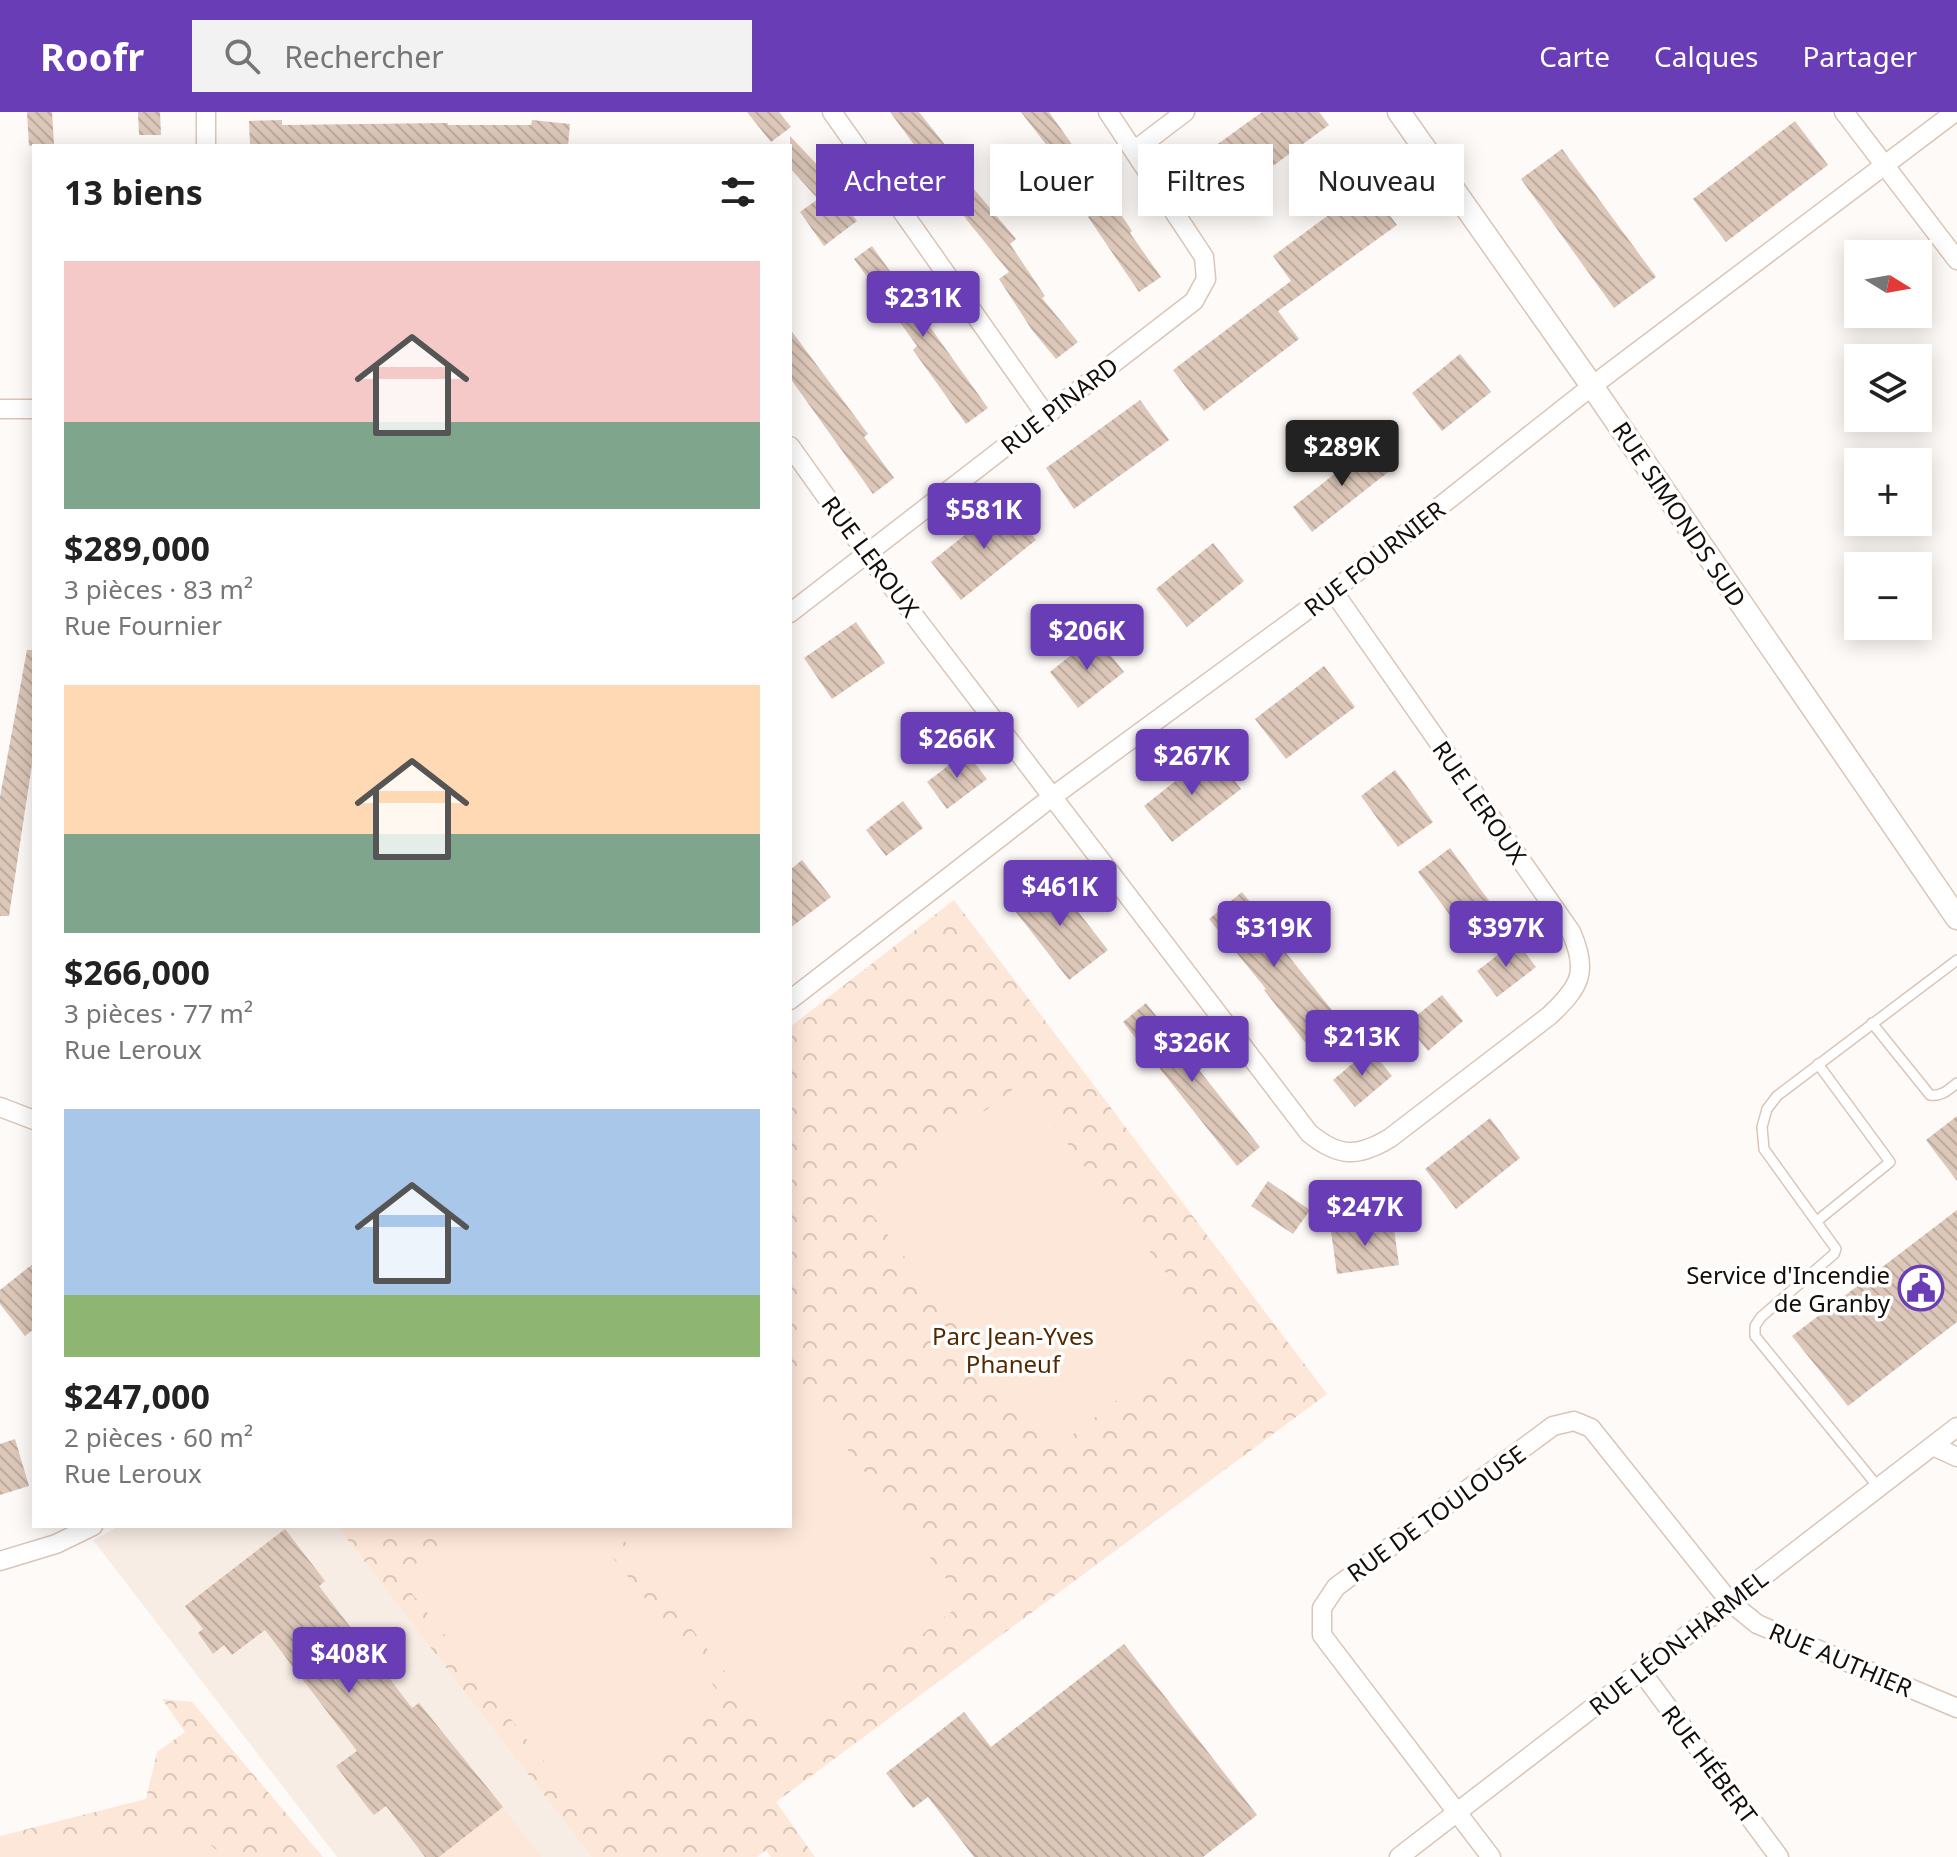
<!DOCTYPE html>
<html lang="fr">
<meta charset="utf-8">
<style>
body{margin:0;font-family:"Noto Sans",sans-serif;background:#f2f2f2;color:#222;height:100vh;display:flex;flex-direction:column;font-size:30px;white-space:nowrap}
*{box-sizing:border-box;margin:0}
p{font-size:26px;color:#767676}
.icon{flex:none;width:44px;height:44px;fill:none;stroke:currentColor;stroke-width:2;stroke-linecap:round;stroke-linejoin:round}
.map{position:relative;flex:1;overflow:hidden}
.drawer{position:absolute;left:32px;top:32px;width:760px;height:1384px;display:flex;flex-direction:column;background:#fff;border-radius:0px;box-shadow:0 4px 20px #0003}
.drawer>*{flex:none}
.top-card{position:absolute;left:816px;top:32px;width:760px;height:72px;display:flex;gap:16px}
.needle{width:52px;rotate:101deg}
.tools{position:absolute;left:1844px;top:128px;display:grid;gap:16px}
.tools a{display:grid;place-items:center;width:88px;height:88px;border-radius:0px;background:#fff;box-shadow:0 4px 20px #0003;font-size:40px}
.price{position:absolute;translate:-50% -68px;padding:0 18px;border-radius:8px;background:#693db5;color:#fff;font-size:26px;line-height:52px;filter:drop-shadow(0 2px 4px #0008)}
.price::after{content:'';position:absolute;left:50%;top:48px;width:24px;height:18px;margin-left:-12px;background:inherit;clip-path:polygon(0 0,100% 0,50% 100%)}
.price.on{background:#222;color:#fff}
ul{padding:0;list-style:none}
li{display:grid;align-content:center;gap:16px;height:424px;padding:0 32px}
li span{display:grid;place-items:center;height:248px;border-radius:0px;color:#555}
li>.icon{margin-inline-start:auto}
span .icon{width:144px;height:144px;fill:#fffc;stroke-width:1}
li b{font-size:34px}
h2{display:flex;justify-content:space-between;align-items:center;height:96px;padding:0 32px;font-size:34px}
.tag{padding:0 28px;border-radius:0px;background:#fff;box-shadow:0 4px 20px #0003;font-size:28px;line-height:72px}
.tag.on{background:#693db5;color:#fff}
header{display:flex;align-items:center;gap:48px;box-sizing:border-box;height:112px;padding:0 40px;background:#693db5;color:#fff}
header strong{font-size:38px}
nav{display:flex;gap:44px;margin-inline-start:auto;font-size:28px}
.search{width:560px;height:72px;background:#f2f2f2;display:flex;align-items:center;gap:20px;box-sizing:border-box;padding:0 28px;border-radius:0px;color:#767676;font-size:30px}
.map>svg:first-child{display:block}
.built{fill:#f8ede5}
.park{fill:url(#park-crowns)}
.pitch{fill:#fde7d8}
.building{fill:url(#building-back-hatch)}
.lines{fill:none;stroke-linecap:round;stroke-linejoin:round}
.service-casing{stroke:#dac5b7;stroke-width:12}
.minor-casing{stroke:#dac5b7;stroke-width:21}
.tertiary-casing{stroke:#dac5b7;stroke-width:25}
.service{stroke:#fff;stroke-width:9}
.minor{stroke:#fff;stroke-width:18}
.tertiary{stroke:#fff;stroke-width:22}
.labels{text-anchor:middle;dominant-baseline:central;stroke-width:7;stroke-linejoin:round;paint-order:stroke}
.street-label{font-size:24px;fill:#140d08;stroke:#fff}
.poi-label{font-size:24px;fill:#140d08;stroke:#fff;text-anchor:end}
.park-label{font-size:24px;fill:#552900;stroke:#fff}
</style>
<header>
<strong>Roofr</strong>
<div class="search"><svg class="icon" aria-label="search" viewBox="0 0 24 24"><circle cx="10" cy="10" r="6"/><path d="M15 15l6 6"/></svg>Rechercher</div>
<nav><a>Carte</a><a>Calques</a><a>Partager</a></nav>
</header>
<div class="map">
<svg width="1957" height="1745" viewBox="0 0 1957 1745">
<defs>
<pattern id="park-crowns" width="20" height="18" patternUnits="userSpaceOnUse" patternTransform="scale(2)"><rect width="20" height="18" fill="#fde7d8"/><path d="M2 6a3 3 0 1 1 6 0M12 15a3 3 0 1 1 6 0" fill="none" stroke="#d8c5b8"/></pattern>
<pattern id="building-back-hatch" width="6" height="6" patternUnits="userSpaceOnUse" patternTransform="scale(2)"><rect width="6" height="6" fill="#dcc7b9"/><path d="M-1 5l2 2M0 0l6 6M5-1l2 2" fill="none" stroke="#bcaa9e"/></pattern>
</defs>
<rect width="100%" height="100%" fill="#fefaf7"/>
<polygon class="built" points="120,1414 337,1414 593,1745 337,1745 93,1428"/>
<g class="park">
<polygon points="954,788 1327,1282 776,1690 815,1745 771,1745 766,1738 757,1745 592,1745 337,1414 790,1414 790,915"/>
<polygon points="162,1587 192,1590 323,1745 0,1745 0,1724 146,1687 157,1640 185,1620"/>
</g>
<g class="pitch">
<polygon points="1021,971 1209,1217 1053,1338 864,1092"/>
<polygon points="790,1262 964,1490 780,1632 613,1414 790,1414"/>
<polygon points="463,1414 588,1414 724,1587 583,1699 399,1465"/>
<polygon points="503,1695 541,1745 439,1745"/>
<polygon points="207,1730 225,1745 0,1745 0,1732"/>
</g>
<g class="building">
<polygon points="27,0 52,0 54,32 29,34"/>
<polygon points="138,0 160,0 161,23 139,23"/>
<polygon points="747,0 779,0 791,15 771,30"/>
<polygon points="890,0 919,0 946,34 941,38 1016,127 1010,132 1045,184 1042,186 1078,230 1056,247 1032,218 999,167 1009,160 931,64 935,61"/>
<polygon points="1021,0 1049,0 1112,89 1132,119 1130,121 1161,165 1139,180 1088,105 1091,103 1052,44 1054,43"/>
<polygon points="1262,0 1319,0 1329,13 1233,83 1204,42"/>
<polygon points="282,8 282,13 448,11 448,13 531,13 532,8 570,12 568,34 250,34 249,9"/>
<polygon points="1795,9 1828,53 1726,130 1693,87"/>
<polygon points="790,24 824,60 822,62 857,109 824,134 800,100 818,87 790,56"/>
<polygon points="1562,37 1656,165 1614,196 1521,67"/>
<polygon points="1368,74 1397,113 1278,199 1299,227 1204,299 1173,258 1291,169 1273,144"/>
<polygon points="872,134 988,296 966,312 913,238 917,234 854,147"/>
<polygon points="790,217 868,322 864,325 894,366 873,382 790,266"/>
<polygon points="1460,242 1491,280 1442,319 1412,281"/>
<polygon points="1140,288 1169,328 1074,397 1046,356"/>
<polygon points="1372,332 1392,357 1312,420 1293,395"/>
<polygon points="1006,390 1036,428 961,488 931,450"/>
<polygon points="1213,431 1244,469 1187,515 1156,477"/>
<polygon points="856,510 885,551 832,587 804,546"/>
<polygon points="1095,524 1124,560 1078,596 1050,560"/>
<polygon points="27,538 34,538 34,639 9,804 0,804 0,685"/>
<polygon points="1324,554 1355,595 1286,647 1255,607"/>
<polygon points="966,640 987,667 947,697 927,670"/>
<polygon points="1212,640 1241,677 1172,730 1144,694"/>
<polygon points="1395,658 1433,710 1398,735 1361,684"/>
<polygon points="903,689 923,716 886,744 866,718"/>
<polygon points="1450,736 1490,790 1458,814 1418,760"/>
<polygon points="802,748 831,785 790,816 790,758"/>
<polygon points="1051,765 1108,838 1069,868 1012,795"/>
<polygon points="1242,780 1285,833 1282,836 1340,908 1308,934 1264,878 1266,877 1209,807"/>
<polygon points="1516,829 1536,855 1497,885 1477,859"/>
<polygon points="1442,883 1463,909 1428,939 1406,912"/>
<polygon points="1146,891 1260,1035 1237,1054 1123,910"/>
<polygon points="1370,937 1392,964 1355,995 1333,968"/>
<polygon points="1957,1004 1957,1069 1926,1028"/>
<polygon points="1490,1006 1520,1046 1456,1097 1425,1057"/>
<polygon points="1268,1069 1310,1098 1293,1122 1251,1094"/>
<polygon points="1957,1098 1957,1210 1848,1294 1792,1224"/>
<polygon points="1393,1110 1399,1153 1337,1162 1331,1119"/>
<polygon points="34,1151 34,1217 25,1224 0,1192 0,1178"/>
<polygon points="15,1327 29,1374 0,1383 0,1332"/>
<polygon points="285,1417 325,1469 319,1474 412,1596 419,1591 503,1695 439,1745 425,1745 386,1694 374,1703 368,1696 336,1654 357,1639 265,1518 232,1543 224,1533 213,1542 198,1521 203,1517 185,1494"/>
<polygon points="1124,1532 1257,1703 1203,1745 974,1745 928,1685 913,1696 886,1661 964,1600 991,1635"/>
</g>
<g class="lines">
<g class="service-casing">
<g id="service">
<path d="M1872,911L1930,983C1941,985 1948,978 1957,971"/>
<polyline points="1817,1109 1890,1050 1818,952"/>
<polyline points="1879,1376 1755,1224 1755,1214 1761,1205 1834,1142 1836,1137 1764,1037 1762,1015 1767,997 1777,984 1957,848"/>
</g>
</g>
<g class="minor-casing">
<g id="minor">
<polyline points="206,0 206,34"/>
<polyline points="832,0 1045,302"/>
<polyline points="1844,0 1957,148"/>
<polyline points="1135,38 1185,0"/>
<polyline points="0,297 34,297"/>
<path d="M790,334L867,442L1309,1021C1338,1045 1357,1046 1390,1026L1549,904C1580,875 1589,860 1571,820L1333,479"/>
<polyline points="790,501 1194,189 1206,167 1204,145 1108,0"/>
<polyline points="790,888 1052,685 1333,479 1592,274 1955,0"/>
<polyline points="0,995 34,1008"/>
<polyline points="1933,1334 1957,1345"/>
<polyline points="0,1449 56,1432 93,1414"/>
<polyline points="1641,1559 1779,1745"/>
<polyline points="1399,1745 1957,1315"/>
<polyline points="1491,1745 1322,1523 1322,1496 1336,1475 1553,1314 1574,1309 1591,1316 1730,1490 1757,1512 1957,1596"/>
</g>
</g>
<g class="tertiary-casing">
<polyline id="tertiary" points="1399,0 1592,274 1957,806"/>
</g>
<use href="#service" class="service"/>
<use href="#minor" class="minor"/>
<use href="#tertiary" class="tertiary"/>
</g>
<defs>
<g id="civic-ring" transform="scale(2.3)"><circle r="9.5" fill="#fff" stroke="#693db5" stroke-width="1.5"/><path d="M-.6-6.5H3V-4.5H.6V-3L4-1V1h2V6H-6V1h2V-1L-.6-3ZM-1.2 2.5V6h2.4V2.5Z" fill="#693db5"/></g>
</defs>
<g fill-rule="evenodd">
<use href="#civic-ring" x="1921" y="1176"/>
</g>
<g class="labels">
<g class="street-label">
<text transform="translate(1059 293) rotate(-38)">RUE PINARD</text>
<text transform="translate(1680 402) rotate(56)">RUE SIMONDS SUD</text>
<text transform="translate(871 444) rotate(53)">RUE LEROUX</text>
<text transform="translate(1374 446) rotate(-38)">RUE FOURNIER</text>
<text transform="translate(1480 690) rotate(55)">RUE LEROUX</text>
<text transform="translate(1436 1401) rotate(-36)">RUE DE TOULOUSE</text>
<text transform="translate(1678 1530) rotate(-38)">RUE LÉON-HARMEL</text>
<text transform="translate(1841 1547) rotate(23)">RUE AUTHIER</text>
<text transform="translate(1710 1652) rotate(53)">RUE HÉBERT</text>
</g>
<g class="poi-label">
<text x="1890" y="1162">Service d'Incendie<tspan x="1890" dy="28">de Granby</tspan></text>
</g>
<g class="park-label">
<text x="1013" y="1223">Parc Jean-Yves<tspan x="1013" dy="28">Phaneuf</tspan></text>
</g>
</g>
</svg>
<div class="tools">
<a><svg class="needle" viewBox="-14 -14 28 28"><path d="M0-13l5 13h-10z" fill="#e53935"/><path d="M0 13l5-13h-10z" fill="#767676"/></svg></a>
<a><svg class="icon" aria-label="layers" viewBox="0 0 24 24"><path d="M12 4l9 5-9 5-9-5zM3 14l9 5 9-5"/></svg></a>
<a>+</a>
<a>−</a>
</div>
<b class="price" style="left:923px;top:227px">$231K</b>
<b class="price on" style="left:1342px;top:376px">$289K</b>
<b class="price" style="left:984px;top:439px">$581K</b>
<b class="price" style="left:1087px;top:560px">$206K</b>
<b class="price" style="left:957px;top:668px">$266K</b>
<b class="price" style="left:1192px;top:685px">$267K</b>
<b class="price" style="left:1060px;top:816px">$461K</b>
<b class="price" style="left:1274px;top:857px">$319K</b>
<b class="price" style="left:1506px;top:857px">$397K</b>
<b class="price" style="left:1362px;top:966px">$213K</b>
<b class="price" style="left:1192px;top:972px">$326K</b>
<b class="price" style="left:1365px;top:1136px">$247K</b>
<b class="price" style="left:349px;top:1583px">$408K</b>
<div class="top-card">
<a class="tag on">Acheter</a>
<a class="tag">Louer</a>
<a class="tag">Filtres</a>
<a class="tag">Nouveau</a>
</div>
<section class="drawer">
<h2>13 biens<svg class="icon" aria-label="filters" viewBox="0 0 24 24"><path d="M4 7h16M4 17h16"/><circle cx="9" cy="7" r="2"/><circle cx="15" cy="17" r="2"/></svg></h2>
<ul>
<li><span style="background:linear-gradient(#f6c9c9 65%,#7fa58c 0)"><svg class="icon" aria-label="home" viewBox="0 0 24 24"><path d="M3 11l9-7 9 7M6 9v11h12V9"/></svg></span><div><b>$289,000</b><p>3 pièces · 83 m²</p><p>Rue Fournier</p></div></li>
<li><span style="background:linear-gradient(#ffd9b3 60%,#7fa58c 0)"><svg class="icon" aria-label="home" viewBox="0 0 24 24"><path d="M3 11l9-7 9 7M6 9v11h12V9"/></svg></span><div><b>$266,000</b><p>3 pièces · 77 m²</p><p>Rue Leroux</p></div></li>
<li><span style="background:linear-gradient(#a9c7e8 75%,#8fb573 0)"><svg class="icon" aria-label="home" viewBox="0 0 24 24"><path d="M3 11l9-7 9 7M6 9v11h12V9"/></svg></span><div><b>$247,000</b><p>2 pièces · 60 m²</p><p>Rue Leroux</p></div></li>
</ul>
</section>
</div>
